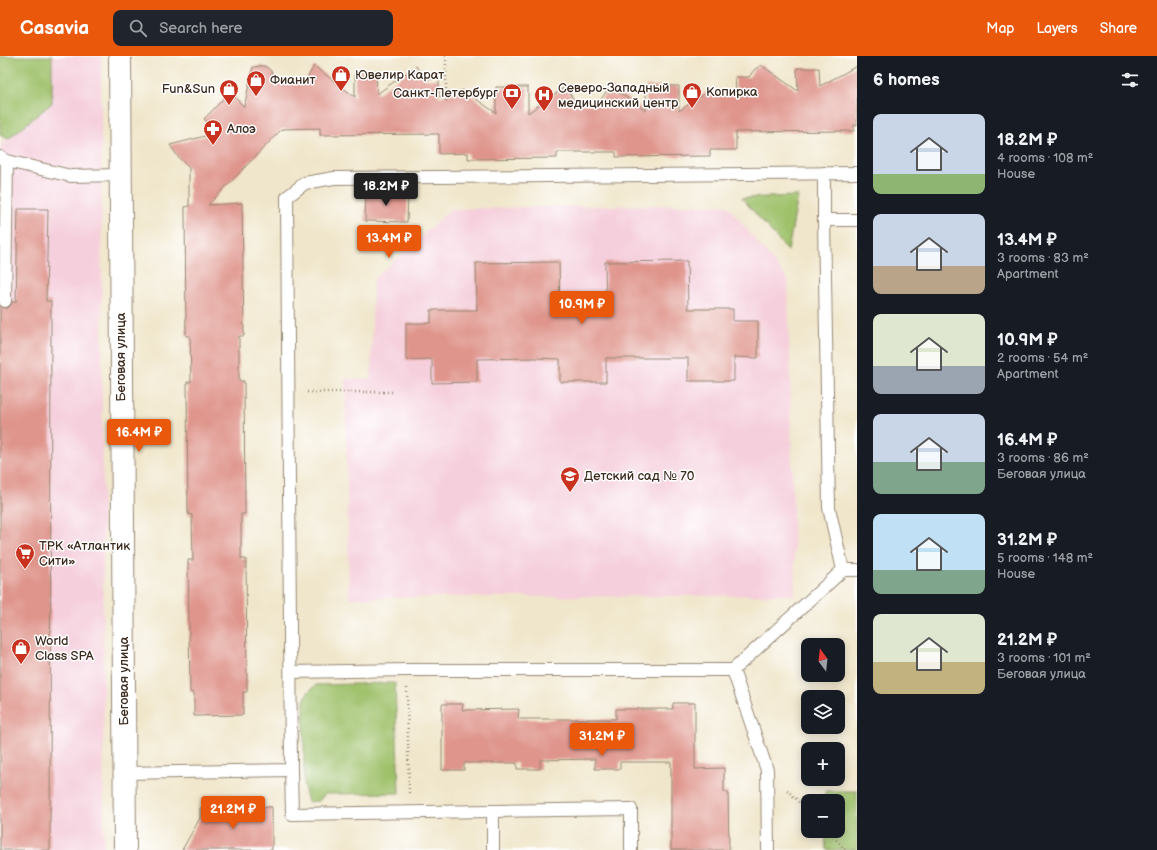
<!DOCTYPE html>
<meta charset="utf-8">
<style>
body{margin:0;font-family:"Balsamiq Sans",sans-serif;background:#20242c;color:#f1f3f6;height:100vh;display:flex;flex-direction:column;font-size:15px;white-space:nowrap}
*{box-sizing:border-box;margin:0}
p{font-size:13px;color:#9ea1a6}
.icon{flex:none;width:22px;height:22px;fill:none;stroke:currentColor;stroke-width:2;stroke-linecap:round;stroke-linejoin:round}
.map{position:relative;flex:1;overflow:hidden}
.sheet{display:flex;flex-direction:column;background:#171b24;width:300px}
.sheet>*{flex:none}
.needle{width:26px;rotate:345deg}
.buttons{position:absolute;left:801px;top:582px;display:grid;gap:8px}
.buttons a{display:grid;place-items:center;width:44px;height:44px;border-radius:8px;background:#171b24;box-shadow:0 2px 10px #0003;font-size:20px}
.price{position:absolute;translate:-50% -34px;padding:0 9px;border-radius:4px;background:#ea580c;color:#fff;font-size:13px;line-height:26px;filter:drop-shadow(0 1px 2px #0008)}
.price::after{content:'';position:absolute;left:50%;top:24px;width:12px;height:9px;margin-left:-6px;background:inherit;clip-path:polygon(0 0,100% 0,50% 100%)}
.price.on{background:#222;color:#fff}
ul{padding:0;list-style:none}
li{display:flex;align-items:center;gap:12px;height:100px;padding:0 16px}
li span{display:grid;place-items:center;flex:none;width:112px;height:80px;border-radius:8px;color:#555}
li>.icon{margin-inline-start:auto}
span .icon{width:48px;height:48px;fill:#fffc;stroke-width:1}
li b{font-size:17px}
h2{display:flex;justify-content:space-between;align-items:center;height:48px;padding:0 16px;font-size:17px}
header{display:flex;align-items:center;gap:24px;box-sizing:border-box;height:56px;padding:0 20px;background:#ea580c;color:#fff}
header strong{font-size:19px}
nav{display:flex;gap:22px;margin-inline-start:auto;font-size:14px}
.search{width:280px;height:36px;background:#20242c;display:flex;align-items:center;gap:10px;box-sizing:border-box;padding:0 14px;border-radius:8px;color:#9ea1a6;font-size:15px}
main{display:flex;flex:1;min-height:0}
.map>svg:first-child{display:block}
.built{fill:#f5cfdb}
.green{fill:#9fc16b;stroke:#6d7644}
.building{fill:#df958c}
.lines{fill:none;stroke-linecap:round;stroke-linejoin:round}
.lane-casing{stroke:#968874;stroke-width:14}
.street-casing{stroke:#968874;stroke-width:24}
.path{stroke:#968874;stroke-width:2.5;stroke-dasharray:1 3;stroke-linecap:butt}
.lane{stroke:#fff;stroke-width:12}
.street{stroke:#fff;stroke-width:22}
.labels{text-anchor:middle;dominant-baseline:central;stroke-width:3;stroke-linejoin:round;paint-order:stroke}
.poi-label{font-size:13px;fill:#3b2a1e;stroke:#fff;text-anchor:start}
.street-label{font-size:13px;fill:#3b2a1e;stroke:#fff}
</style>
<header>
<strong>Casavia</strong>
<div class="search"><svg class="icon" aria-label="search" viewBox="0 0 24 24"><circle cx="10" cy="10" r="6"/><path d="M15 15l6 6"/></svg>Search here</div>
<nav><a>Map</a><a>Layers</a><a>Share</a></nav>
</header>
<main>
<div class="map">
<svg width="857" height="794" viewBox="0 0 857 794">
<rect width="100%" height="100%" fill="#fff"/>
<filter id="ink" filterUnits="userSpaceOnUse"><feTurbulence type="fractalNoise" baseFrequency=".025" numOctaves="2"/><feDisplacementMap in="SourceGraphic" scale="8" xChannelSelector="R" yChannelSelector="G"/><feConvolveMatrix kernelMatrix="1 2 1 2 8 2 1 2 1" color-interpolation-filters="sRGB"/></filter>
<filter id="wash" filterUnits="userSpaceOnUse"><feTurbulence type="fractalNoise" baseFrequency=".012" numOctaves="4" result="noise"/><feDisplacementMap in="SourceGraphic" scale="16" xChannelSelector="R" yChannelSelector="G"/><feGaussianBlur stdDeviation="0.9" result="paint"/><feColorMatrix in="noise" values="0 0 0 0 0 0 0 0 0 0 0 0 0 0 0 0 0 1.4 0 .05"/><feComposite in="paint" operator="in"/></filter>
<g filter="url(#wash)">
<rect width="100%" height="100%" fill="#f0e6cb"/>
<g class="built">
<polygon points="52,0 101,0 104,794 0,794 0,90 52,47"/>
<polygon points="727,149 788,224 795,539 349,542 345,323 371,323 373,224 451,153 581,150"/>
</g>
<g class="green">
<polygon points="0,0 52,0 52,47 8,83 0,79"/>
<polygon points="798,140 788,195 742,142"/>
<polygon points="395,627 399,737 325,738 319,745 308,746 304,730 304,645 308,636 316,629"/>
<polygon points="825,735 857,735 857,794 826,794 825,775 838,775 838,745 825,745"/>
</g>
<g id="blocks">
<g class="building">
<polygon points="761,9 798,35 797,12 819,12 820,30 857,10 857,69 854,69 854,75 736,76 736,94 710,94 710,100 616,101 616,96 557,96 557,102 468,103 468,97 439,98 439,78 320,79 320,72 282,73 208,149 242,147 244,280 239,280 239,325 244,325 245,458 241,458 241,503 246,503 247,636 243,636 243,659 194,660 194,637 190,636 188,504 193,504 192,459 188,458 187,326 191,326 190,280 186,280 185,151 189,150 189,112 179,102 170,89 217,77 204,63 230,36 244,51 253,11 261,10 264,10 268,12 279,24 306,24 314,10 355,41 355,16 376,15 377,38 416,10 425,23 439,23 439,41 463,34 496,57 496,31 528,31 528,57 565,31 577,48 598,48 610,30 646,55 646,30 679,30 679,55 711,33 736,38 735,21 749,21 754,14"/>
<polygon points="366,136 408,138 407,166 365,165"/>
<polygon points="18,153 48,153 46,245 51,245 50,794 0,794 0,250 5,252 8,252 11,249 12,246 16,246"/>
<polygon points="687,205 688,253 733,253 733,265 758,265 758,302 734,301 734,325 688,325 688,302 606,302 606,326 560,326 560,303 535,302 477,303 477,326 432,327 432,303 406,304 406,267 431,267 431,254 477,254 476,207 559,206 560,254 606,253 605,206"/>
<polygon points="673,647 695,647 695,713 724,712 724,736 728,736 729,794 671,794 671,706 620,706 620,713 595,713 595,703 540,704 540,713 517,713 517,707 464,707 464,714 442,714 442,648 463,648 462,654 519,653 518,663 616,663 616,653 673,653"/>
<polygon points="272,751 272,794 182,794 200,762 200,752"/>
</g>
</g>
</g>
<g filter="url(#ink)">
<use href="#blocks" fill-opacity="0" stroke="#968874" stroke-width="1"/>
<g class="lines">
<g class="lane-casing">
<g id="lane">
<polyline points="0,101 7,105 71,120 120,119"/>
<polyline points="824,117 824,164 857,164"/>
<polyline points="5,245 7,105"/>
<polyline points="843,514 857,514"/>
<polyline points="733,614 843,514 829,452 824,164"/>
<polyline points="291,616 407,614 733,614 767,714 768,794"/>
<polyline points="291,714 292,758 493,755"/>
<polyline points="125,717 291,714 287,141 305,127 334,122 857,117"/>
<polyline points="493,794 493,755 631,753 631,794"/>
</g>
</g>
<g class="street-casing">
<polyline id="street" points="120,0 125,794"/>
</g>
<g class="path">
<polyline points="446,0 446,45"/>
<polyline points="307,336 395,336"/>
<polyline points="407,632 409,737"/>
<polyline points="787,734 808,755"/>
<polyline points="828,775 846,794"/>
</g>
<use href="#lane" class="lane"/>
<use href="#street" class="street"/>
</g>
</g>
<defs>
<g id="shop-pin" transform="scale(1)"><path d="M0 17L-7.5 6A9.5 9.5 0 1 1 7.5 6Z" fill="#c8321e" stroke="#fff"/><path d="M-5-2.5h2.3a2.7 3.5 0 0 1 5.4 0H5L5.5 6h-11ZM-1.5-2.5h3a1.5 2.3 0 0 0-3 0Z" fill="#fff"/></g>
<g id="bank-pin" transform="scale(1)"><path d="M0 17L-7.5 6A9.5 9.5 0 1 1 7.5 6Z" fill="#c8321e" stroke="#fff"/><path d="M-6-4H6V4H-6ZM0-2.3a2.3 2.3 0 1 0 0 4.6a2.3 2.3 0 1 0 0-4.6Z" fill="#fff"/></g>
<g id="hospital-pin" transform="scale(1)"><path d="M0 17L-7.5 6A9.5 9.5 0 1 1 7.5 6Z" fill="#c8321e" stroke="#fff"/><path d="M-5-5h3v3.5h4V-5h3V5h-3V1.5h-4V5h-3Z" fill="#fff"/></g>
<g id="pharmacy-pin" transform="scale(1)"><path d="M0 17L-7.5 6A9.5 9.5 0 1 1 7.5 6Z" fill="#c8321e" stroke="#fff"/><path d="M-2-6h4v4h4v4h-4v4h-4v-4h-4v-4h4Z" fill="#fff"/></g>
<g id="school-pin" transform="scale(1)"><path d="M0 17L-7.5 6A9.5 9.5 0 1 1 7.5 6Z" fill="#c8321e" stroke="#fff"/><path d="M0-5L7-2L0 1L-7-2ZM-4 1L0 2.5L4 1V4Q0 6-4 4Z" fill="#fff"/></g>
<g id="supermarket-pin" transform="scale(1)"><path d="M0 17L-7.5 6A9.5 9.5 0 1 1 7.5 6Z" fill="#c8321e" stroke="#fff"/><path d="M-6-5.5h2.5l.6 2H6L4.5 2H-2.5L-4.4-4H-6ZM-1.5 3.2a1.3 1.3 0 1 0 .1 0ZM3 3.2a1.3 1.3 0 1 0 .1 0Z" fill="#fff"/></g>
</defs>
<g fill-rule="evenodd">
<use href="#shop-pin" x="341" y="19"/>
<use href="#shop-pin" x="256" y="24"/>
<use href="#shop-pin" x="229" y="33"/>
<use href="#shop-pin" x="692" y="36"/>
<use href="#bank-pin" x="512" y="37"/>
<use href="#hospital-pin" x="544" y="39"/>
<use href="#pharmacy-pin" x="213" y="73"/>
<use href="#school-pin" x="570" y="420"/>
<use href="#supermarket-pin" x="25" y="497"/>
<use href="#shop-pin" x="21" y="592"/>
</g>
<g class="labels">
<g class="poi-label">
<text x="355" y="19">Ювелир Карат</text>
<text x="270" y="24">Фианит</text>
<text x="558" y="32">Северо-Западный<tspan x="558" dy="15">медицинский центр</tspan></text>
<text x="215" y="33" text-anchor="end">Fun&amp;Sun</text>
<text x="706" y="36">Копирка</text>
<text x="498" y="37" text-anchor="end">Санкт-Петербург</text>
<text x="227" y="73">Алоэ</text>
<text x="584" y="420">Детский сад № 70</text>
<text x="39" y="490">ТРК «Атлантик<tspan x="39" dy="15">Сити»</tspan></text>
<text x="35" y="585">World<tspan x="35" dy="15">Class SPA</tspan></text>
</g>
<g class="street-label">
<text transform="translate(121 301) rotate(-90)">Беговая улица</text>
<text transform="translate(124 625) rotate(-90)">Беговая улица</text>
</g>
</g>
</svg>
<div class="buttons">
<a><svg class="needle" viewBox="-14 -14 28 28"><path d="M0-13l5 13h-10z" fill="#e53935"/><path d="M0 13l5-13h-10z" fill="#9ea1a6"/></svg></a>
<a><svg class="icon" aria-label="layers" viewBox="0 0 24 24"><path d="M12 4l9 5-9 5-9-5zM3 14l9 5 9-5"/></svg></a>
<a>+</a>
<a>−</a>
</div>
<b class="price on" style="left:386px;top:151px">18.2M ₽</b>
<b class="price" style="left:389px;top:203px">13.4M ₽</b>
<b class="price" style="left:582px;top:269px">10.9M ₽</b>
<b class="price" style="left:139px;top:397px">16.4M ₽</b>
<b class="price" style="left:602px;top:701px">31.2M ₽</b>
<b class="price" style="left:233px;top:774px">21.2M ₽</b>
</div>
<section class="sheet">
<h2>6 homes<svg class="icon" aria-label="filters" viewBox="0 0 24 24"><path d="M4 7h16M4 17h16"/><circle cx="9" cy="7" r="2"/><circle cx="15" cy="17" r="2"/></svg></h2>
<ul>
<li><span style="background:linear-gradient(#c9d6e8 75%,#8fb573 0)"><svg class="icon" aria-label="home" viewBox="0 0 24 24"><path d="M3 11l9-7 9 7M6 9v11h12V9"/></svg></span><div><b>18.2M ₽</b><p>4 rooms · 108 m²</p><p>House</p></div></li>
<li><span style="background:linear-gradient(#c9d6e8 65%,#b9a48a 0)"><svg class="icon" aria-label="home" viewBox="0 0 24 24"><path d="M3 11l9-7 9 7M6 9v11h12V9"/></svg></span><div><b>13.4M ₽</b><p>3 rooms · 83 m²</p><p>Apartment</p></div></li>
<li><span style="background:linear-gradient(#dfe7d0 65%,#9aa5b1 0)"><svg class="icon" aria-label="home" viewBox="0 0 24 24"><path d="M3 11l9-7 9 7M6 9v11h12V9"/></svg></span><div><b>10.9M ₽</b><p>2 rooms · 54 m²</p><p>Apartment</p></div></li>
<li><span style="background:linear-gradient(#c9d6e8 60%,#7fa58c 0)"><svg class="icon" aria-label="home" viewBox="0 0 24 24"><path d="M3 11l9-7 9 7M6 9v11h12V9"/></svg></span><div><b>16.4M ₽</b><p>3 rooms · 86 m²</p><p>Беговая улица</p></div></li>
<li><span style="background:linear-gradient(#bfe0f5 70%,#7fa58c 0)"><svg class="icon" aria-label="home" viewBox="0 0 24 24"><path d="M3 11l9-7 9 7M6 9v11h12V9"/></svg></span><div><b>31.2M ₽</b><p>5 rooms · 148 m²</p><p>House</p></div></li>
<li><span style="background:linear-gradient(#dfe7d0 60%,#c2b280 0)"><svg class="icon" aria-label="home" viewBox="0 0 24 24"><path d="M3 11l9-7 9 7M6 9v11h12V9"/></svg></span><div><b>21.2M ₽</b><p>3 rooms · 101 m²</p><p>Беговая улица</p></div></li>
</ul>
</section>
</main>
